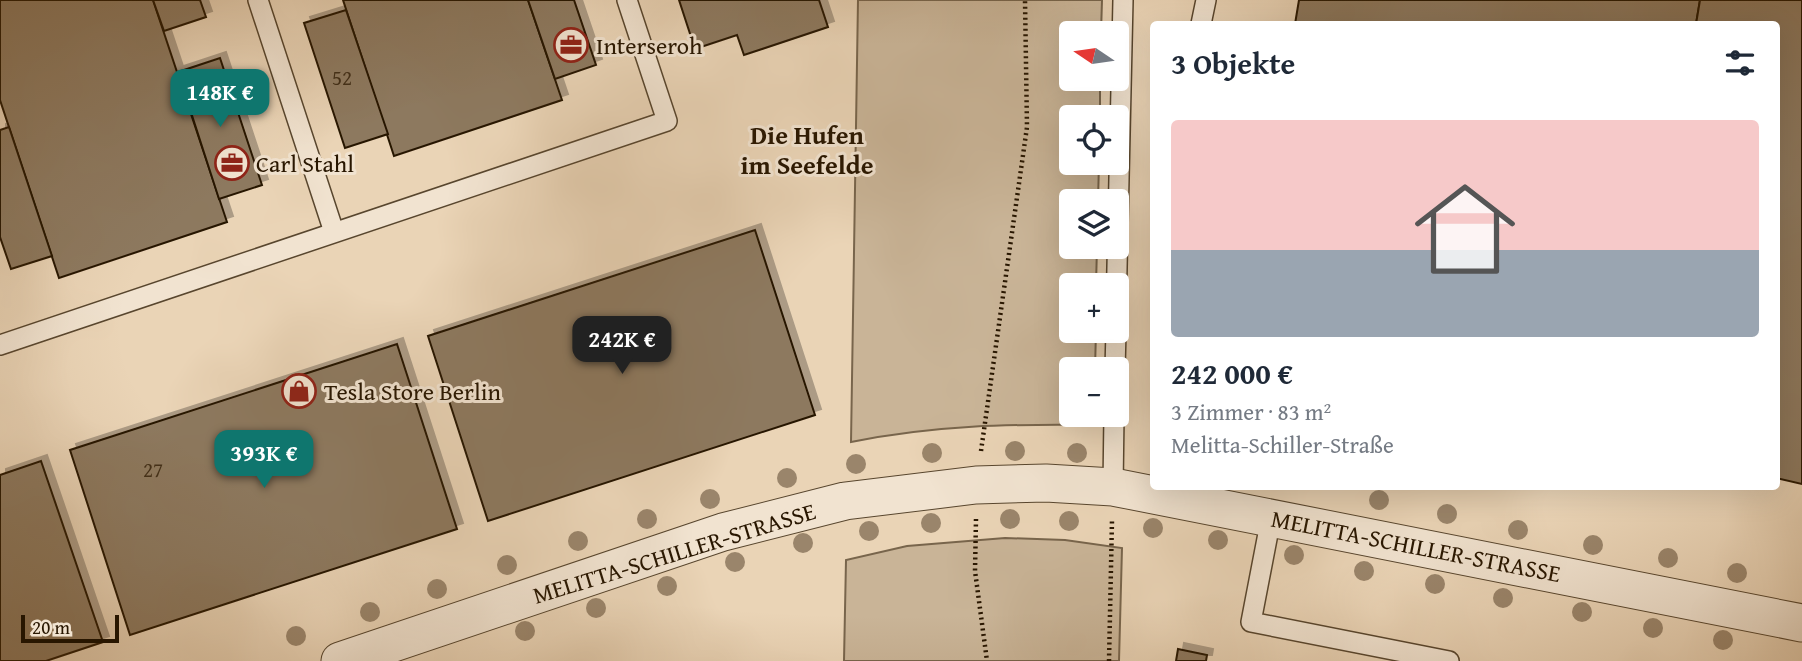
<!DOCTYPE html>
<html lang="de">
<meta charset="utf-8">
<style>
body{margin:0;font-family:"Gentium Book Plus",serif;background:#f6f6f7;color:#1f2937;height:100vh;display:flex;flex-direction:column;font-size:26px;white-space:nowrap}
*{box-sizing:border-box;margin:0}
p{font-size:23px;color:#747a83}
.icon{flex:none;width:38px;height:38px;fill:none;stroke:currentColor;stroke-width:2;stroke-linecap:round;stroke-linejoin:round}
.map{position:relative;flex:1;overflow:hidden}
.side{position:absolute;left:1150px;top:21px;width:630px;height:469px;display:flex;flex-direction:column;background:#fff;border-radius:7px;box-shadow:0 7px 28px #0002}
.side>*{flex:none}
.needle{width:46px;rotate:283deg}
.tools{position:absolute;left:1059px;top:21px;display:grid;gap:14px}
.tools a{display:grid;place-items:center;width:70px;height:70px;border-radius:7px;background:#fff;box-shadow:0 7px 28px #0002;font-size:35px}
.scale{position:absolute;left:21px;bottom:18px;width:98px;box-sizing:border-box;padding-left:7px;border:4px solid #281600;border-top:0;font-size:19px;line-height:24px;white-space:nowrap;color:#281600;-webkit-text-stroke:5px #f1e3d0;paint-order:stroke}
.price{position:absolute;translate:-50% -60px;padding:0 16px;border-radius:14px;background:#0f766e;color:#fff;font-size:23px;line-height:46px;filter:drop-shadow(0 2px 4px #0008)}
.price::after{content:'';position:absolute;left:50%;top:42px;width:21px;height:16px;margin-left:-10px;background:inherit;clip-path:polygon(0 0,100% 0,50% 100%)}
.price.on{background:#222;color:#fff}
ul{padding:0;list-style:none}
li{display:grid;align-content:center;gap:14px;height:371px;padding:0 21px}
li span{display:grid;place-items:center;height:217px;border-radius:7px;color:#555}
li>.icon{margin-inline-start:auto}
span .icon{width:126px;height:126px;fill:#fffc;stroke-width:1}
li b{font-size:30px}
h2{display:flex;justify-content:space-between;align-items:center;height:84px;padding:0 21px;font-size:30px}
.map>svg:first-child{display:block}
.green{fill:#c9b497;stroke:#78654c;stroke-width:2}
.building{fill:#8d795f;stroke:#281600;stroke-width:2;filter:url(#shadow)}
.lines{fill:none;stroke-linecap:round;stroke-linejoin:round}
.lane-casing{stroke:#58462e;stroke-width:22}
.street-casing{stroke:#58462e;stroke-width:39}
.path{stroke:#281600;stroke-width:4.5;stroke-dasharray:2 3.5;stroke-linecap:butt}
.lane{stroke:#f1e3d0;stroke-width:19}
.street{stroke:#f1e3d0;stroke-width:37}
.tree{fill:#9a856b}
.labels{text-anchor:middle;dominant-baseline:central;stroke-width:6;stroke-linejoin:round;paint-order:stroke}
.number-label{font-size:21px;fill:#412f18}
.poi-label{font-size:24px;fill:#281600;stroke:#f1e3d0;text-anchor:start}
.street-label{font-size:24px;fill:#281600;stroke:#f1e3d0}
.neighbourhood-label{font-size:26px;font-weight:bold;fill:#281600;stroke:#f1e3d0}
</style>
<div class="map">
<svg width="1802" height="661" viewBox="0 0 1802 661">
<defs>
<filter id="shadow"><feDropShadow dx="6" dy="-6" stdDeviation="0" flood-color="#0004"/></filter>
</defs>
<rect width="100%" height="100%" fill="#ead4b6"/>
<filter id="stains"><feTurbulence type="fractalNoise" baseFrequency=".00286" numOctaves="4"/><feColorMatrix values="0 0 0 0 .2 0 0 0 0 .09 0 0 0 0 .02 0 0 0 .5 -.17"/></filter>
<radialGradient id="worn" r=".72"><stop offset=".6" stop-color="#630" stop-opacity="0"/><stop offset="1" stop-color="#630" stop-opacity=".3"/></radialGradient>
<g class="green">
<path d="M858,0H1102L1101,33H1071V79H1100V117H1071V163H1099L1098,201H1071V247H1097L1096,285H1071V331H1096L1095,369H1071V415H1094V425C1009,424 935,425 851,442Z"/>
<polygon points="1005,538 1065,540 1122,548 1119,661 844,661 846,560 907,546"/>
</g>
<g class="building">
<polygon points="0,0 153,0 227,222 59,278 0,100"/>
<polygon points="153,0 200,0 206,17 164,31"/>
<polygon points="343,0 528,0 562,100 394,156"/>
<polygon points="528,0 574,0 596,65 555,79"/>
<polygon points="679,0 819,0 828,27 744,55 737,35 695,49"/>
<polygon points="1299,0 1700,0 1696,24 1295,24"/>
<polygon points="1700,0 1802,0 1802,484 1776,478 1776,24 1696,24"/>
<polygon points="346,10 388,134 345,148 304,23"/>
<polygon points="220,58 262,185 219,199 178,72"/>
<polygon points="9,127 52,256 11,269 0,237 0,130"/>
<polygon points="755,230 815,415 488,521 428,336"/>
<polygon points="397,344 457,529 130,635 70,450"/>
<polygon points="41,461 103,642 46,661 0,661 0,475"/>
<polygon points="1178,649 1207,655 1206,661 1176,661"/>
</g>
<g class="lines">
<g class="lane-casing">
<g id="lane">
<polyline points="258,0 334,232"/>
<polyline points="1201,24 1206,0"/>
<polyline points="1116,312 1123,0"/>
<polyline points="0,345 667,121 627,0"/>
<polyline points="1115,369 1116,331"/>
<polyline points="1113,487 1114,415"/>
<polyline points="1271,518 1251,622 1449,661"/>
</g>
</g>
<g class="street-casing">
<polyline id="street" points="340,661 723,532 845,501 976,485 1046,483 1113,487 1802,623"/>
</g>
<g class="path">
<polyline points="981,451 1027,127 1025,0"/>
<polyline points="976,519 975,571 987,661"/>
<polyline points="1109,661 1112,520"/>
</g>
<use href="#lane" class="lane"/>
<use href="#street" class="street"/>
</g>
<g class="tree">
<circle cx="1015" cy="451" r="10"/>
<circle cx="932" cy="453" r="10"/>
<circle cx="1077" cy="453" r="10"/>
<circle cx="856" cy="464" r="10"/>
<circle cx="787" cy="478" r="10"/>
<circle cx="710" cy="499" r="10"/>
<circle cx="1379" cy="500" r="10"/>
<circle cx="1447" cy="514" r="10"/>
<circle cx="647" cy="519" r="10"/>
<circle cx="1010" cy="519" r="10"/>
<circle cx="1069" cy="521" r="10"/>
<circle cx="931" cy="523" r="10"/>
<circle cx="1153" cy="528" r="10"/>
<circle cx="1518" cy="530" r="10"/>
<circle cx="869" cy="531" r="10"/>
<circle cx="1218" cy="540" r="10"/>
<circle cx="578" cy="541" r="10"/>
<circle cx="803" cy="543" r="10"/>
<circle cx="1593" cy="545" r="10"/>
<circle cx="1294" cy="555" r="10"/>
<circle cx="1668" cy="558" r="10"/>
<circle cx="735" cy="562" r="10"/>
<circle cx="507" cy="565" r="10"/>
<circle cx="1364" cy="571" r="10"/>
<circle cx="1737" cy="573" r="10"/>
<circle cx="1435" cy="584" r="10"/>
<circle cx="667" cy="586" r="10"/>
<circle cx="437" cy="589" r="10"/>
<circle cx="1503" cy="598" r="10"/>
<circle cx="596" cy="608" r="10"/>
<circle cx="370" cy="612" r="10"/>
<circle cx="1582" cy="612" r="10"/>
<circle cx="1653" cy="628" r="10"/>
<circle cx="525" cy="631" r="10"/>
<circle cx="296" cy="636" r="10"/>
<circle cx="1723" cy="640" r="10"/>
</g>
<defs>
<g id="office-ring" transform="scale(1.75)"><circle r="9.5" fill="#f1e3d0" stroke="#8f2418" stroke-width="1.5"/><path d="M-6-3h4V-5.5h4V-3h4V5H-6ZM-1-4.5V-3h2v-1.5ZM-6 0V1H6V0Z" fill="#8f2418"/></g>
<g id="shop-ring" transform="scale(1.75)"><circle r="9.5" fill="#f1e3d0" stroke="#8f2418" stroke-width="1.5"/><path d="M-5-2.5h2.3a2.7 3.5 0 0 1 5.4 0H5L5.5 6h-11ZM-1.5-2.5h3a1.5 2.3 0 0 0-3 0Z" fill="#8f2418"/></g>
</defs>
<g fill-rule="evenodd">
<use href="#office-ring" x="571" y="45"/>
<use href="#office-ring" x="232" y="163"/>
<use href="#shop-ring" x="299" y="391"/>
</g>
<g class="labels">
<g class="number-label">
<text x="342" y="77">52</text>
<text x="153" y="469">27</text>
</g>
<g class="poi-label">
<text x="596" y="45">Interseroh</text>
<text x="256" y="163">Carl Stahl</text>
<text x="324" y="391">Tesla Store Berlin</text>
</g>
<g class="street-label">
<text transform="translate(1416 546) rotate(11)">MELITTA-SCHILLER-STRASSE</text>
<text transform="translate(674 553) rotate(-17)">MELITTA-SCHILLER-STRASSE</text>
</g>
<g class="neighbourhood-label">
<text x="807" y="134">Die Hufen<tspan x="807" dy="30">im Seefelde</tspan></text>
</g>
</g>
<rect width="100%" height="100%" filter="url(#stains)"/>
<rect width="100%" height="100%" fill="url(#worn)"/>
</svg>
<div class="tools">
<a><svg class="needle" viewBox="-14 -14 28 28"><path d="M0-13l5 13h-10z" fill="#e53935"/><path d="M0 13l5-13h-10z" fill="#747a83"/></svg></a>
<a><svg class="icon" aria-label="locate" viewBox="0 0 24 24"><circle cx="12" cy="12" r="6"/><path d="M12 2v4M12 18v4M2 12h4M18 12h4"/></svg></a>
<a><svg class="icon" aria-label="layers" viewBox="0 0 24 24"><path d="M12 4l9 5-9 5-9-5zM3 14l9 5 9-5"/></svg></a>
<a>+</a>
<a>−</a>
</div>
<div class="scale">20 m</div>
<b class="price" style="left:220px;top:129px">148K €</b>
<b class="price on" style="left:622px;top:376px">242K €</b>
<b class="price" style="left:264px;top:490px">393K €</b>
<section class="side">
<h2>3 Objekte<svg class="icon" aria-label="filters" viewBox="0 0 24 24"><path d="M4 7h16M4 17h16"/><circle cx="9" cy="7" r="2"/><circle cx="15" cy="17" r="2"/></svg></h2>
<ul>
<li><span style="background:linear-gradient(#f6c9c9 60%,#9aa5b1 0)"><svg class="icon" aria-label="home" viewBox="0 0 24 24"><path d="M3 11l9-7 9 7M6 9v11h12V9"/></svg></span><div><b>242 000 €</b><p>3 Zimmer · 83 m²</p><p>Melitta-Schiller-Straße</p></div></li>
</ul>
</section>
</div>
